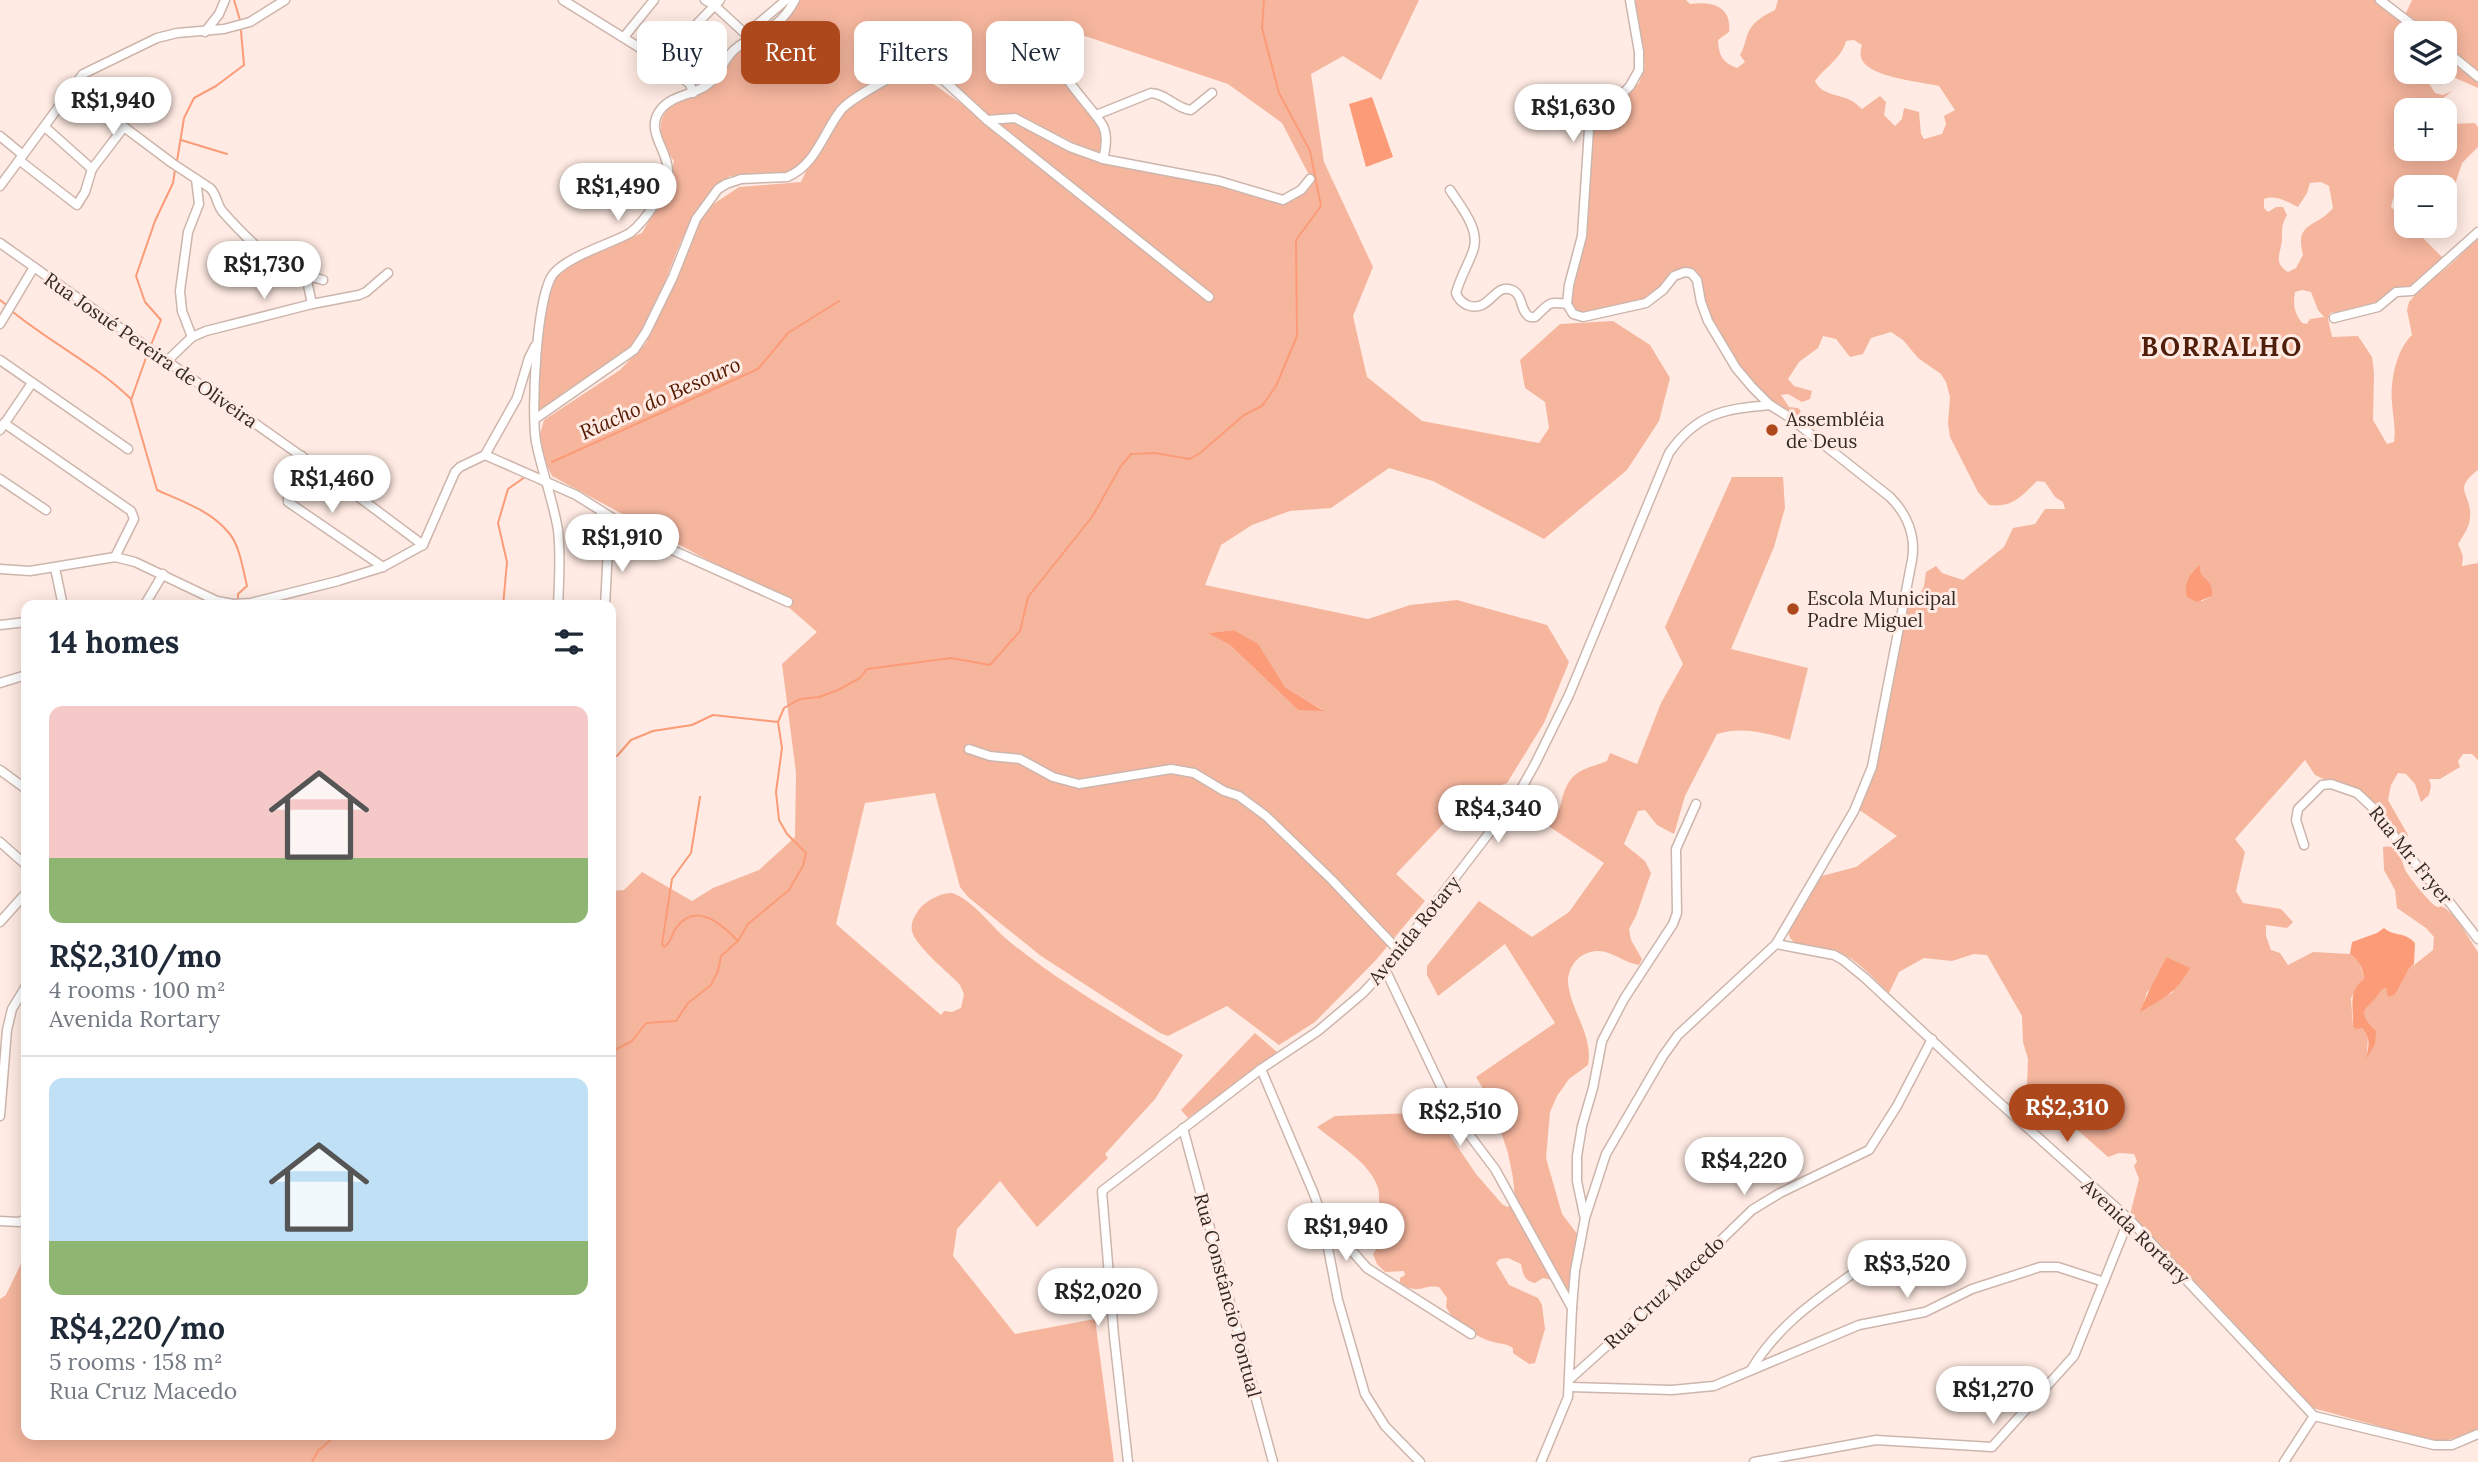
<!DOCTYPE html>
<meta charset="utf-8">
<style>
body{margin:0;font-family:Lora,serif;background:#f6f6f7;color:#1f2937;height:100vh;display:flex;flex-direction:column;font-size:26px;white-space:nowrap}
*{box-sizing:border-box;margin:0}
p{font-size:23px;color:#747a83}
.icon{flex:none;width:38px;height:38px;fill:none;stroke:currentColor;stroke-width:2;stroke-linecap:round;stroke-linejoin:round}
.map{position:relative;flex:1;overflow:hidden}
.panel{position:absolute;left:21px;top:600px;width:595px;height:840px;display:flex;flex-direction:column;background:#fff;border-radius:14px;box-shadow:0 4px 18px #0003}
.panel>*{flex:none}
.guide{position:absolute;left:637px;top:21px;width:665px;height:63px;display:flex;gap:14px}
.buttons{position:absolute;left:2394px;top:21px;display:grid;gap:14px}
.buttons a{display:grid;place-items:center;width:63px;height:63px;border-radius:14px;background:#fff;box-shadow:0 4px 18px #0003;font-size:35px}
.price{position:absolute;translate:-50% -60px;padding:0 16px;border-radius:24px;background:#fff;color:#222;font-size:23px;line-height:46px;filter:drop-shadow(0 2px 4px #0008)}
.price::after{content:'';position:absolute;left:50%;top:42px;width:21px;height:16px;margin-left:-10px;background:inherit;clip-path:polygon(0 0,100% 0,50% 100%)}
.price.on{background:#ad481c;color:#fff}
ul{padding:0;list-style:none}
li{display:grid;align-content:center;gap:14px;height:371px;padding:0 28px}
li+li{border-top:2px solid #e0e1e3}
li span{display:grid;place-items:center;height:217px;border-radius:14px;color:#555}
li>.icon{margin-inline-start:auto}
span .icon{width:126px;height:126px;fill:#fffc;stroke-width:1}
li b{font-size:30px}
h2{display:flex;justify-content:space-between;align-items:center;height:84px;padding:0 28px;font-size:30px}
.chip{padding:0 24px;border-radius:14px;background:#fff;box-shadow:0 4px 18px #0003;font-size:24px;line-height:63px}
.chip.on{background:#ad481c;color:#fff}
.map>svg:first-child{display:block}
.green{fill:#f6b69e;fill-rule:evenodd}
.water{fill:#fb9b77}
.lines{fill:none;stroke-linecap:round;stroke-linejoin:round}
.stream{stroke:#fb9b77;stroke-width:2}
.minor-casing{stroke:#cdb5ac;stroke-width:11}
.minor{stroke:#fff;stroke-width:8}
.poi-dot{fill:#ad481c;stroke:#ffebe3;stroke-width:2.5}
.labels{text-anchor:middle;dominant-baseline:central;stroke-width:6;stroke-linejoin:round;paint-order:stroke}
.street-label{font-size:19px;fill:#332926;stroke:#ffebe3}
.poi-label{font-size:19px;fill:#332926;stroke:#ffebe3;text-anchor:start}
.water-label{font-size:21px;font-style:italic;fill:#541900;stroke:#ffebe3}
.district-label{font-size:26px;font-weight:bold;letter-spacing:2px;fill:#501f0b;stroke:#ffebe3}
</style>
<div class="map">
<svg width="2478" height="1462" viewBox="0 0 2478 1462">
<rect width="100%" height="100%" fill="#ffebe3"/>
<g class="green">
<path d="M799,0H1419L1381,80L1343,56L1311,74L1324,162L1373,267L1353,316L1367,377L1422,421L1539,443L1549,428L1545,402L1525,388L1520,360L1560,324L1613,321L1650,345L1670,378L1659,421L1627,470L1544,539L1433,481L1389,468L1331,508L1290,511L1252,525L1221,545L1205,585L1368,619L1410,605L1457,600L1547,625L1569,662L1544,723L1507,783L1468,798L1396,874L1425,901L1376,960L1315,1022L1279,1045L1227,1006L1168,1036L1160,1033L1041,956L968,897L960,887L935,793L865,803L836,924L941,1015L944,1011L952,1012L961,1008L964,994L960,985C949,973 915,946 912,931C910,922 916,913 922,906C930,899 941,893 952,893C975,901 991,927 1010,942C1063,985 1125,1020 1183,1055L1155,1099L1105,1154L1108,1158L1037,1227L1000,1181L957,1229L953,1256L1015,1334L1095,1319L1114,1462H0V1299L6,1295L26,1253V1435H611V891L624,890L642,872L692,901L713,888L759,870L795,837L796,773L782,664L817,632L778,598L552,476L537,445L544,420L620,370L646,343L686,247L709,207L739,187L801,182L819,143L846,104L909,74H919L979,116L930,75L921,70H902L837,107L804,163L786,176L771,178L730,176C681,215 677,261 651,314C646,323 643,335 637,343C628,355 556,406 541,412L537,409L543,314L552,282L571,263L642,233L669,186L674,161C659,142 652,115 678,102C690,96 701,94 712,85C722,77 725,64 733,55C755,30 779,36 799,0ZM1064,29L1228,84L1282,123L1310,177L1301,189L1283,199L1160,169L1103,158L1070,147L1008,119L992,122V126L987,122C993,120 1002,115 1008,115C1028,116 1077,147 1102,155L1104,145L1100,127L1068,87L1055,61L1053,49ZM1234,630L1257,644L1285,687L1323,710H1298L1230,645L1209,633Z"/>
<path d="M1637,0H1686L1690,4C1712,1 1732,6 1729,32L1718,40C1719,56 1722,62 1737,68L1745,62L1740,55C1745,46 1745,40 1748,33C1753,21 1765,15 1775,10L1778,0H2376L2421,33H2406V72L2423,74L2435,93L2443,95L2452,91L2442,99L2445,102L2451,124L2475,123L2478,127V147L2462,163L2453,191L2446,195L2445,187C2421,187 2398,173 2391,207L2406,221V226H2411L2444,259L2411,289L2371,306L2330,313L2328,319L2332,337L2358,336L2372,357L2374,373L2373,420L2387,444L2394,442C2396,427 2393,418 2392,403C2390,382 2396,350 2412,335L2407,310L2409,302L2423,286L2449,266L2478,238V470C2451,490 2472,493 2470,517C2470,526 2463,536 2458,544L2463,556L2462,566L2478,563V760L2472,754H2463L2458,761L2460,767L2440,779H2429L2431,786L2429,795L2421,802L2415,784L2406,774L2398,773L2391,785L2388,800L2408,835L2404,843L2368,800L2315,775L2305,760L2235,839L2245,852L2236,891L2243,903L2281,909L2293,922L2287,928L2266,925V936L2271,950L2280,953L2288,965L2313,952L2350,954L2359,961L2364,979L2351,998L2353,1026L2362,1028L2368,1034L2367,1057L2375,1045L2363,1014C2367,1003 2375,1000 2380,990L2387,988L2395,995L2409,969L2433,950L2434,937L2426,928L2397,908L2395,890L2384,870L2383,847C2397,844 2401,855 2404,867C2405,873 2428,900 2434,905C2443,911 2436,903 2445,908C2457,916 2470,940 2478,952V1429C2462,1437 2450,1441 2433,1441L2313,1408L2204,1291L2129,1219L2139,1179L2134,1166L2137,1161L2134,1154L2119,1153L2108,1157L2027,1085L2028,1059L2023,1042L2022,1016L1987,955L1974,954L1952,961L1924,958L1899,972L1889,993C1874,979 1857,959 1837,951C1824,946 1805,951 1794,942C1789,938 1788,934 1789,927L1818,877L1856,867L1897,836L1858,809L1865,796L1879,753L1906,605L1916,602L1924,586L1926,572L1936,566L1942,573L1963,580L2004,547L2013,528L2035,524L2045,509H2065L2063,502L2055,497L2045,482L2037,481C2021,497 2012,508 1989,505L1978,492L1950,437L1948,423L1950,397L1946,382L1941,374L1918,358L1903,340L1891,332L1871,338L1863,354L1850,357L1836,339L1823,336L1818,348L1799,362L1788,379L1794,386L1812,391L1810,399L1802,402L1788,394L1781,395L1789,407L1798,408L1801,411L1795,419C1746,383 1710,337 1699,277L1681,270C1665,275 1658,294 1643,301C1626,309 1601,310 1583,314L1577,313L1570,302L1584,247L1591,137L1598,124L1639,83L1645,66L1633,2ZM1854,40L1862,45C1861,49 1860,53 1861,57C1865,77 1922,82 1939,86L1955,110L1944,116L1946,124L1942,134L1924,139L1921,134L1919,112L1904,108L1902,119L1895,126L1884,115L1886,102L1880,96L1862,109C1858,106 1856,103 1852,101C1840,94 1822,96 1815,81C1825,67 1842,58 1846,41ZM2406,110H2445V149H2406ZM2321,182L2329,186L2333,208C2317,228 2294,221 2303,255L2296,268L2288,272C2271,262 2283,250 2282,236C2282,227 2282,224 2287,215L2283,207H2276L2268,212L2264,208V199C2278,194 2286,202 2298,207L2307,193L2310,183ZM2302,290L2311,292L2318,310L2324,317L2310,319L2307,324L2302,323C2294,312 2293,305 2295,292ZM2200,566L2201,574L2212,596L2202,601L2186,592L2192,572ZM2166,957L2173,992L2141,1011L2147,992L2153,987Z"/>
<polygon points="2412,0 2478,0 2478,73 2445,46 2445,33 2429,33 2405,15"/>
<polygon points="2445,53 2478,80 2478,88 2442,72 2445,72"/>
<path d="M1732,477H1783L1785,508L1774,547L1731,649L1808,668L1790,740C1766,733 1742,726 1717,734L1685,796L1674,834L1657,825L1645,810L1638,811L1624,844L1645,861L1651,873L1636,916L1629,929L1631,940L1642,959L1639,965C1624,963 1613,951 1598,951C1581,951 1568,965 1568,982C1570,1010 1594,1036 1588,1065L1569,1079L1557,1096L1550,1112L1546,1158L1562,1214L1578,1235L1568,1296L1515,1199L1513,1178L1508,1153L1491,1102L1476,1077L1555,1023L1505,944L1438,996L1427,975V966L1479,901L1532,937L1569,912L1604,863L1544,823C1567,811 1557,800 1569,782C1578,768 1593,767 1607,761L1610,753L1637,764L1661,703L1683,664L1665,627Z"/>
<polygon points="1255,1033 1278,1053 1188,1118 1181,1110"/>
<path d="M1419,1105L1436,1115L1476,1174L1502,1204L1507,1207L1512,1205L1552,1280L1543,1278L1535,1283C1524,1280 1523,1275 1521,1264L1508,1258L1500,1259L1496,1263L1509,1285L1538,1298L1542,1305L1545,1329L1535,1363L1529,1364L1513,1353V1348C1507,1344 1504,1344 1497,1343C1478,1339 1455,1324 1446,1307L1447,1298L1439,1287C1422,1284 1422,1295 1400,1284V1278L1405,1275L1404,1271L1385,1272L1377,1264L1373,1254C1378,1248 1386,1228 1385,1219C1385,1214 1383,1214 1381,1210C1378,1203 1380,1195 1378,1188C1370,1162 1337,1144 1317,1127L1335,1116L1411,1113Z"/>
</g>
<g class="water">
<polygon points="1372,97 1393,157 1366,167 1349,104"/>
<path d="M2200,565L2201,574C2209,583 2213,584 2212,596L2197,602L2187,597C2183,585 2190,572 2200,565Z"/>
<polygon points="1234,630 1258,644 1285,687 1324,711 1298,710 1230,645 1208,633"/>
<path d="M2384,928C2394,937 2404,931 2415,943L2414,964L2409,969L2395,995L2388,997L2386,988L2381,990C2370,1010 2352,1008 2376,1031L2375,1045L2366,1059C2369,1047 2371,1037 2362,1028L2356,1029L2353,1026C2354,1008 2347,992 2364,979C2362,967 2360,961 2350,954L2352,942L2377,933Z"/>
<path d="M2166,957L2190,968C2177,992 2163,999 2140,1012C2147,992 2158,976 2166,957Z"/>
</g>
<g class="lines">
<g class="stream">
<polyline points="234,0 240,20"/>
<polyline points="181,140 227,154"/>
<polyline points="177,161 184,118 194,98 216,86 244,65 241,31"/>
<polyline points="0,300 5,304"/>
<path d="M13,312C51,343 96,365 131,399"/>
<polyline points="151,345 161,320 145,302 136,276 155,221 173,183 175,170"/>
<path d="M147,355L131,400L157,490C182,501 211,511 229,533C240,546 243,570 247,586L238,594V601"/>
<polyline points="552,462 758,369 788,333 839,301"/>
<polyline points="503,606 507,562 498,523 508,489 525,477"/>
<polyline points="617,756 631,740 653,731 692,725 713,715 778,722"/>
<path d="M700,797L691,853L672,879L662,944L664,947C672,942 671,935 676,928C696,901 722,924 738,941"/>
<polyline points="611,1052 632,1041 646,1023 676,1021 688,1003 711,985 718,971 721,956 738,941 748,924 789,890 803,866 806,853 787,834 779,820 776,792 782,748 778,722 784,708 800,699 819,697 838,690 860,678 867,669 951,658 990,665 1020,631 1028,597 1092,517 1121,466 1131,454 1155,453 1190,459 1200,453 1244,415 1262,406 1276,386 1297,336 1296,240 1321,206 1310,151 1279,93 1262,28 1264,0"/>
<polyline points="312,1462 318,1451 336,1435"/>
</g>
<g class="minor-casing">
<g id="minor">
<polyline points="563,0 661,61 720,0"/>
<polyline points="705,0 714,5 752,40"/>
<polyline points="2380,0 2423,33"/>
<polyline points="205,32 219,14 225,0"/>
<path d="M1068,33C1064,37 1059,41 1057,45C1048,68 1094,108 1103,126C1108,136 1106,148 1103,159"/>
<polyline points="746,34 786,0"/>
<polyline points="624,37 654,0"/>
<polyline points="2445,50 2478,77"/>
<polyline points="661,61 690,84 693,93"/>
<path d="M72,88L172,163L210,188C217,194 216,203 222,211C253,246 277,269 323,280"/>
<path d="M1096,115L1151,93C1167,94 1176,109 1191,110L1212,93"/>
<polyline points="987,120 1015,118 1070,147 1103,159 1219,181 1283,200 1301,190 1310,179"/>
<polyline points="45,127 92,169"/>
<polyline points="0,136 23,155"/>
<polyline points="19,160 77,205 85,192 92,169 124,127"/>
<polyline points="0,186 83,74 157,38 177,33 224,29 250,22 285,0"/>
<path d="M1450,190C1461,207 1481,230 1473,251C1468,265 1460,278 1456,293C1458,299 1461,302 1467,305C1490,314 1494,282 1512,290C1524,295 1519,311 1530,317H1535C1550,304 1546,301 1567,304L1573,314L1583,317L1646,303L1663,290L1674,276L1685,272L1691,273L1697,280L1701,302L1708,321L1736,368L1752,387L1770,405L1789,417L1890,497C1907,514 1916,536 1912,560L1872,767L1854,811L1776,944L1678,1035L1663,1056L1606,1154L1585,1218L1575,1271L1572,1308L1568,1397L1541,1462"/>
<polyline points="0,243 352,492 423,545"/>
<polyline points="306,276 312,304"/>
<polyline points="1567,304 1569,285 1582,236 1589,129 1630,86 1639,70 1639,52 1630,0"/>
<polyline points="2334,318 2378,307 2396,292 2412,291 2478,232"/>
<polyline points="0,324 34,267"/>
<polyline points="192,337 182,311 180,291 188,232 199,204 196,179"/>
<polyline points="0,360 128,449"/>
<polyline points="166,362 192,337 206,331 312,304 359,295 366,292 388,273"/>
<path d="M535,419L634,350L646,332L673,277L696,219L718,189L726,184L741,179L787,177C816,165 823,133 841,110C854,95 896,76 915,63L926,64L987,120L1209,297"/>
<polyline points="4,423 131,511 134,519 115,557"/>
<polyline points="0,430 32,383"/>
<polyline points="485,455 576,495 641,536 788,602"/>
<polyline points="302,456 288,495 288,502 383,567"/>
<polyline points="0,479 46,510"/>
<polyline points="601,513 609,529 605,606"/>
<polyline points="55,568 63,606"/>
<polyline points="0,569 30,571 115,557 135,562 217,601 233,604 251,603 338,581 383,567 423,545 455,472 460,467 485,455 517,398 529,358 535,346"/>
<polyline points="144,606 163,574"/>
<path d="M558,606C559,580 561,555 558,530C553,500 542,472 536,442C531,413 536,293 554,273C571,255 608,245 630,233C644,222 669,188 668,170C667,148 644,130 661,109C672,96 690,95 704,87C719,78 722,61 734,50C758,29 777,34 795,0"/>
<polyline points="0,625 26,622"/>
<polyline points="0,683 26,675"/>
<polyline points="969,749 990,756 1020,759 1053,777 1079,784 1171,769 1194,773 1224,791 1239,796 1266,816 1332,880 1398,950"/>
<polyline points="0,770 26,789"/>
<polyline points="0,842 26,865"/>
<polyline points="2304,845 2296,820 2298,809 2322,785 2331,784 2357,793 2372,807 2421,871 2451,904 2478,939"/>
<polyline points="0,922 26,893"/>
<polyline points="1776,944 1834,955 1843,960 1865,978 1982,1087 2129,1219 2314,1416 2434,1445 2452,1445 2478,1434"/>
<polyline points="1385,969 1455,1116 1495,1169 1572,1308"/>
<polyline points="1261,1069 1314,1194 1322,1217 1338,1300 1365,1394 1385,1426 1420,1462"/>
<polyline points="0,1116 7,1030 12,1009 26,986"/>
<polyline points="1183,1128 1273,1462"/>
<polyline points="1584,1215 1577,1181 1577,1156 1582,1126 1593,1088 1602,1041 1624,999 1673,924 1677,913 1676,849 1696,804"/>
<polyline points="1324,1219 1367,1268 1471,1334"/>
<polyline points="0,1221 19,1222 26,1219"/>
<path d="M1751,1370C1779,1323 1819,1298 1862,1267"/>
<polyline points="1570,1379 1680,1280 1752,1210 1780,1193 1869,1150 1897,1106 1932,1039"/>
<polyline points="1570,1387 1672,1390 1714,1386 1859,1325 1925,1312 1972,1289 2040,1267 2058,1267 2104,1282"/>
<path d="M1128,1462L1114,1336L1102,1191L1261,1069L1318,1031L1363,993L1385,969L1516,798L1535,764L1569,695L1669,453C1697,413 1724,409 1770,405"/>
<polyline points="1754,1462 1876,1440 1992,1447 2074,1356 2129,1219"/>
<polyline points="2284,1462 2314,1416"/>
</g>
</g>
<use href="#minor" class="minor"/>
</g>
<g class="poi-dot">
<circle cx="1772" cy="430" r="7"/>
<circle cx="1793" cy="609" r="7"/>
</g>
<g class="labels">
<g class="street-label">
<text transform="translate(151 350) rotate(35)">Rua Josué Pereira de Oliveira</text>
<text transform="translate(2411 855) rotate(51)">Rua Mr. Fryer</text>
<text transform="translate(1414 930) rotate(-51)">Avenida Rotary</text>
<text transform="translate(2136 1231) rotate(44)">Avenida Rortary</text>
<text transform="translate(1664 1292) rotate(-43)">Rua Cruz Macedo</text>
<text transform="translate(1228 1295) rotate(75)">Rua Constâncio Pontual</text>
</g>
<g class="poi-label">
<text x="1786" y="419">Assembléia<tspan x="1786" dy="22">de Deus</tspan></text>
<text x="1807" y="598">Escola Municipal<tspan x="1807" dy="22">Padre Miguel</tspan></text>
</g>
<g class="water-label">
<text transform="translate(660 398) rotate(-24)">Riacho do Besouro</text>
</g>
<g class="district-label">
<text x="2222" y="346">BORRALHO</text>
</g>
</g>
</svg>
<div class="buttons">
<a><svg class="icon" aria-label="layers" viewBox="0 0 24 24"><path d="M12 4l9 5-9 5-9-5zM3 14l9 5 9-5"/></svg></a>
<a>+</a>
<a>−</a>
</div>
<b class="price" style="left:113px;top:137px">R$1,940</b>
<b class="price" style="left:1573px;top:144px">R$1,630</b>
<b class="price" style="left:618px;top:223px">R$1,490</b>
<b class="price" style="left:264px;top:301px">R$1,730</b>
<b class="price" style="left:332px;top:515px">R$1,460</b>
<b class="price" style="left:622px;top:574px">R$1,910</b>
<b class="price" style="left:1498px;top:845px">R$4,340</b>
<b class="price on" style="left:2067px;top:1144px">R$2,310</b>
<b class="price" style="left:1460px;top:1148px">R$2,510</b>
<b class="price" style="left:1744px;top:1197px">R$4,220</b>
<b class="price" style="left:1346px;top:1263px">R$1,940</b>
<b class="price" style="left:1907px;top:1300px">R$3,520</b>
<b class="price" style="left:1098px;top:1328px">R$2,020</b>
<b class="price" style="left:1993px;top:1426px">R$1,270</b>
<div class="guide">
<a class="chip">Buy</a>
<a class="chip on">Rent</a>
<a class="chip">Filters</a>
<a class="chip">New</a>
</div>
<section class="panel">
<h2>14 homes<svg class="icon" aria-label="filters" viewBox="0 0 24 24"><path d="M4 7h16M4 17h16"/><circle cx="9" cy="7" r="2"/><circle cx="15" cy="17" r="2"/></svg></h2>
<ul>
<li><span style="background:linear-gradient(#f6c9c9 70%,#8fb573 0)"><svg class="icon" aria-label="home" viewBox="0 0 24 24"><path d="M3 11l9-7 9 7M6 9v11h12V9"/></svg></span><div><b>R$2,310/mo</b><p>4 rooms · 100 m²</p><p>Avenida Rortary</p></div></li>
<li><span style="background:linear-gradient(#bfe0f5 75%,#8fb573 0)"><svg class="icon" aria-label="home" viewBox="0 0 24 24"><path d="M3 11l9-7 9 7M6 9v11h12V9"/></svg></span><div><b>R$4,220/mo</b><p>5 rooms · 158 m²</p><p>Rua Cruz Macedo</p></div></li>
</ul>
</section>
</div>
